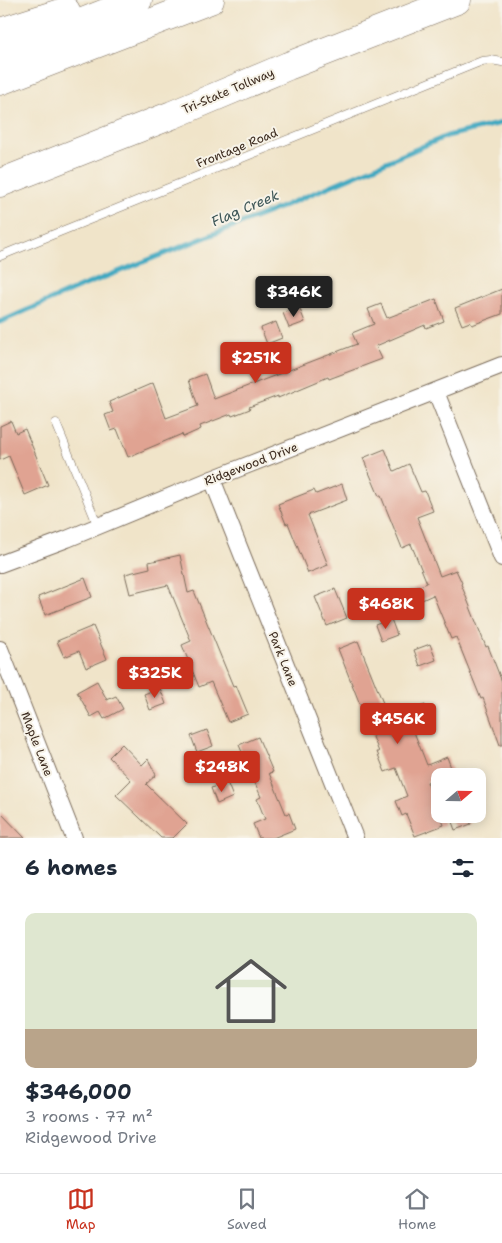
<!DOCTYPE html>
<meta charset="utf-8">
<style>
body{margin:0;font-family:"Shantell Sans",sans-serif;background:#f2f2f3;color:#1f2937;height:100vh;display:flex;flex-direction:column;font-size:19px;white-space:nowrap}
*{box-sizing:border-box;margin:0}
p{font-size:16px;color:#747a83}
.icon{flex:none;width:28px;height:28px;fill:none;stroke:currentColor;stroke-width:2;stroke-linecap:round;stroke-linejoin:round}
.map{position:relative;height:838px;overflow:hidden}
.details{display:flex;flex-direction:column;background:#fff;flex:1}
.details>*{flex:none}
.needle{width:32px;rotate:70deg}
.buttons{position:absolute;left:431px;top:768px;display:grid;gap:10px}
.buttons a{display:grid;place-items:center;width:55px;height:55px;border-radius:10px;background:#fff;box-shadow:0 2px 12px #0003;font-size:25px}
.price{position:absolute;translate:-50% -42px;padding:0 11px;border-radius:5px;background:#c8321e;color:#fff;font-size:16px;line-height:32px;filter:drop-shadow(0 1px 2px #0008)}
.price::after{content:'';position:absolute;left:50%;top:30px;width:15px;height:11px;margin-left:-8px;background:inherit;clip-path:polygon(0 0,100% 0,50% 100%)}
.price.selected{background:#222;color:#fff}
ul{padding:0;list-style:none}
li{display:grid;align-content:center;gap:10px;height:265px;padding:0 25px}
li+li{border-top:1px solid #e0e1e3}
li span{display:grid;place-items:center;height:155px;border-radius:10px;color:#555}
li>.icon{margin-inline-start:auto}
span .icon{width:90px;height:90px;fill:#fffc;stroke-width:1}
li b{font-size:21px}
h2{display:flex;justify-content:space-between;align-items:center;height:60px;padding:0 25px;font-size:21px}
.tabs{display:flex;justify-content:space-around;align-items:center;height:70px;border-top:1px solid #e0e1e3;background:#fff;font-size:14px;color:#747a83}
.tabs a{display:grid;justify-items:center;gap:2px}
.tabs .selected{color:#c8321e}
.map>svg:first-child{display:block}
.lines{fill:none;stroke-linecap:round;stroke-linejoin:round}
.stream{stroke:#41a9c1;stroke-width:5}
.building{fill:#e0a392}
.service-casing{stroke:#7a6b5a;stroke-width:9}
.minor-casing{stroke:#7a6b5a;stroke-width:18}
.motorway-casing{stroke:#7a6b5a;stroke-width:29}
.service{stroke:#fff;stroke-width:8}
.minor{stroke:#fff;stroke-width:16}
.motorway{stroke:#fff;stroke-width:28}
.labels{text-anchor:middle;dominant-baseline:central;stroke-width:4;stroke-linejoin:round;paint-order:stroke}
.street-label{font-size:12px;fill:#3b2a1e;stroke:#f7f3e8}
.water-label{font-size:14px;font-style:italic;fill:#3d5657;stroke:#f7f3e8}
</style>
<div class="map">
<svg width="502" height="838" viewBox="0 0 502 838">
<rect width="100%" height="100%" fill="#f7f3e8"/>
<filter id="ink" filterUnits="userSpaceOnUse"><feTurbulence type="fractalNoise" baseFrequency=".02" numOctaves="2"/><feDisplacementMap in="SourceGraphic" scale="10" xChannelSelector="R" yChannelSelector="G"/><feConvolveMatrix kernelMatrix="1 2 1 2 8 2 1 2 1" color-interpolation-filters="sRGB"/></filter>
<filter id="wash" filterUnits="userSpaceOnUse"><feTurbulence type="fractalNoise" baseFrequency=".0096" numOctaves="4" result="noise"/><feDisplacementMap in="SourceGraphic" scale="20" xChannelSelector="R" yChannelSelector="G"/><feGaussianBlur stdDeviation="1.12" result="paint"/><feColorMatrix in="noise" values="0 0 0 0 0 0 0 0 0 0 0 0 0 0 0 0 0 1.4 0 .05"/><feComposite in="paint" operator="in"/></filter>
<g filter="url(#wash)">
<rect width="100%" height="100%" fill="#f0e4c9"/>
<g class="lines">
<polyline class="stream" points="0,322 80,287 272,211 447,136 502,123"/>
</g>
<g id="blocks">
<g class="building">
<polygon points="502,289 502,314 472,325 470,322 462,325 455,308"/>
<polygon points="436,299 444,321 426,328 425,325 376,346 382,359 329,379 328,377 278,398 278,396 249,407 250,409 232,416 231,414 200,426 201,429 183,437 182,434 128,457 117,429 111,431 105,415 113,412 109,402 153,383 166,418 198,406 189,380 205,374 214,399 357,344 352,333 374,324 368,309 381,304 387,318"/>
<polygon points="299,307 305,322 289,328 283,313"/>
<polygon points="276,322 282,338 267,344 261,328"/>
<polygon points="11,421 16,433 25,429 48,485 25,495 9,456 0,460 0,426"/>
<polygon points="385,449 394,471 409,464 421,492 425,491 433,511 417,517 440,576 456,570 462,583 461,584 486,647 488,646 502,682 502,745 500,745 483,698 481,699 456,637 451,639 433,595 413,604 408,591 427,583 411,544 402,548 381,496 379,496 363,458"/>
<polygon points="342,484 347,500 308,515 328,565 308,573 288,523 286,524 278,504 314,490 316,494"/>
<polygon points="180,555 188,593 194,591 233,686 236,685 248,714 228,722 211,682 199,687 182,645 191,641 168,585 130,594 125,574 150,568 149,562"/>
<polygon points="85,578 92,597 45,615 38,597"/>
<polygon points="335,589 347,618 327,626 315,597"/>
<polygon points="391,619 397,635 381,641 375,625"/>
<polygon points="93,626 107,659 86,668 79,651 64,657 57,641"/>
<polygon points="358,641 389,718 425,705 430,720 412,727 427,765 447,757 453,773 440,776 440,778 427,782 444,825 415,836 406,814 402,816 396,801 407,796 396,768 385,772 377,752 379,752 338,649"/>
<polygon points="430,644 436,660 420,666 414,650"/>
<polygon points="97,681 107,700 116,696 123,709 104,719 100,712 91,717 77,692"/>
<polygon points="160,688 166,704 150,710 144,694"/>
<polygon points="207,730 213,746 197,752 191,736"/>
<polygon points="258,737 273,772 269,773 286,814 289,813 295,829 273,838 259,838 253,824 265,819 257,799 261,797 239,745"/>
<polygon points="122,744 142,765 148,759 156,775 146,784 187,824 173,838 161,838 116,795 131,780 109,757"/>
<polygon points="227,782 233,797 217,804 211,788"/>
<polygon points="0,812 25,838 0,838"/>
<polygon points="449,814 468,814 471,824 455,830"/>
</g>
</g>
</g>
<g filter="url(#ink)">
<use href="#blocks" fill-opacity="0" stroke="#7a6b5a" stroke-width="1"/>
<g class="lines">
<g class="service-casing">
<g id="service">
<polyline points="0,256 482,61 491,60 502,62"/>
<polyline points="56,423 98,526"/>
</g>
</g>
<g class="minor-casing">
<g id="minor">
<polyline points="436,392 502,558"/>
<polyline points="212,479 355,838"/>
<polyline points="0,564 67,539 212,479 502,365"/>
<polyline points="0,649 74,838"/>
</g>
</g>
<g class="motorway-casing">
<g id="motorway">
<polyline points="0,32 66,11"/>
<polyline points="0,55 138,0"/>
<polyline points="0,81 210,0"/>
<polyline points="0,183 172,115 288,66 457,0"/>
</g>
</g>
<use href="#service" class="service"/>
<use href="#minor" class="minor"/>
<use href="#motorway" class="motorway"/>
</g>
</g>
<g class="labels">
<g class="street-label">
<text transform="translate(228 91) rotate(-23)">Tri-State Tollway</text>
<text transform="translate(237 148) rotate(-22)">Frontage Road</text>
<text transform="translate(251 464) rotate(-21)">Ridgewood Drive</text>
<text transform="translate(283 659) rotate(68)">Park Lane</text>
<text transform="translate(37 744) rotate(69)">Maple Lane</text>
</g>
<g class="water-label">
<text transform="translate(245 208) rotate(-23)">Flag Creek</text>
</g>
</g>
</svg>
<div class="buttons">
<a><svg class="needle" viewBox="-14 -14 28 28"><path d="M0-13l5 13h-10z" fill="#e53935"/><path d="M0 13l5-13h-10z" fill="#747a83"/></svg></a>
</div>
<b class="price selected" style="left:294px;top:318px">$346K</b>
<b class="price" style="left:256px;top:384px">$251K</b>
<b class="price" style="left:386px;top:630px">$468K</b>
<b class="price" style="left:155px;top:699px">$325K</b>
<b class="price" style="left:398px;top:745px">$456K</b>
<b class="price" style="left:222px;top:793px">$248K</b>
</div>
<section class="details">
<h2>6 homes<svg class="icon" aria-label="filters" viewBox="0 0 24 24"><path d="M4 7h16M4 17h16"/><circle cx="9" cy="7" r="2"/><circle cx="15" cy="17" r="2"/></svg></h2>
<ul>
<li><span style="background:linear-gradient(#dfe7d0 75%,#b9a48a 0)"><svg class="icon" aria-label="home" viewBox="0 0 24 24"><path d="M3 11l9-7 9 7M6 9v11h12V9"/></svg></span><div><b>$346,000</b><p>3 rooms · 77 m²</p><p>Ridgewood Drive</p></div></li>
</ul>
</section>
<nav class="tabs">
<a class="selected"><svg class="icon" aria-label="map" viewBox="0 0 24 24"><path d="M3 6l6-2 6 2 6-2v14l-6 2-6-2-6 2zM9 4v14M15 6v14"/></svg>Map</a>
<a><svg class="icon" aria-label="saved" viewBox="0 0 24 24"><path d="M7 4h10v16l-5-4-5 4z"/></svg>Saved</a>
<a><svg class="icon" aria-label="home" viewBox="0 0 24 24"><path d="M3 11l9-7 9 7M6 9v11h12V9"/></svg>Home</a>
</nav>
